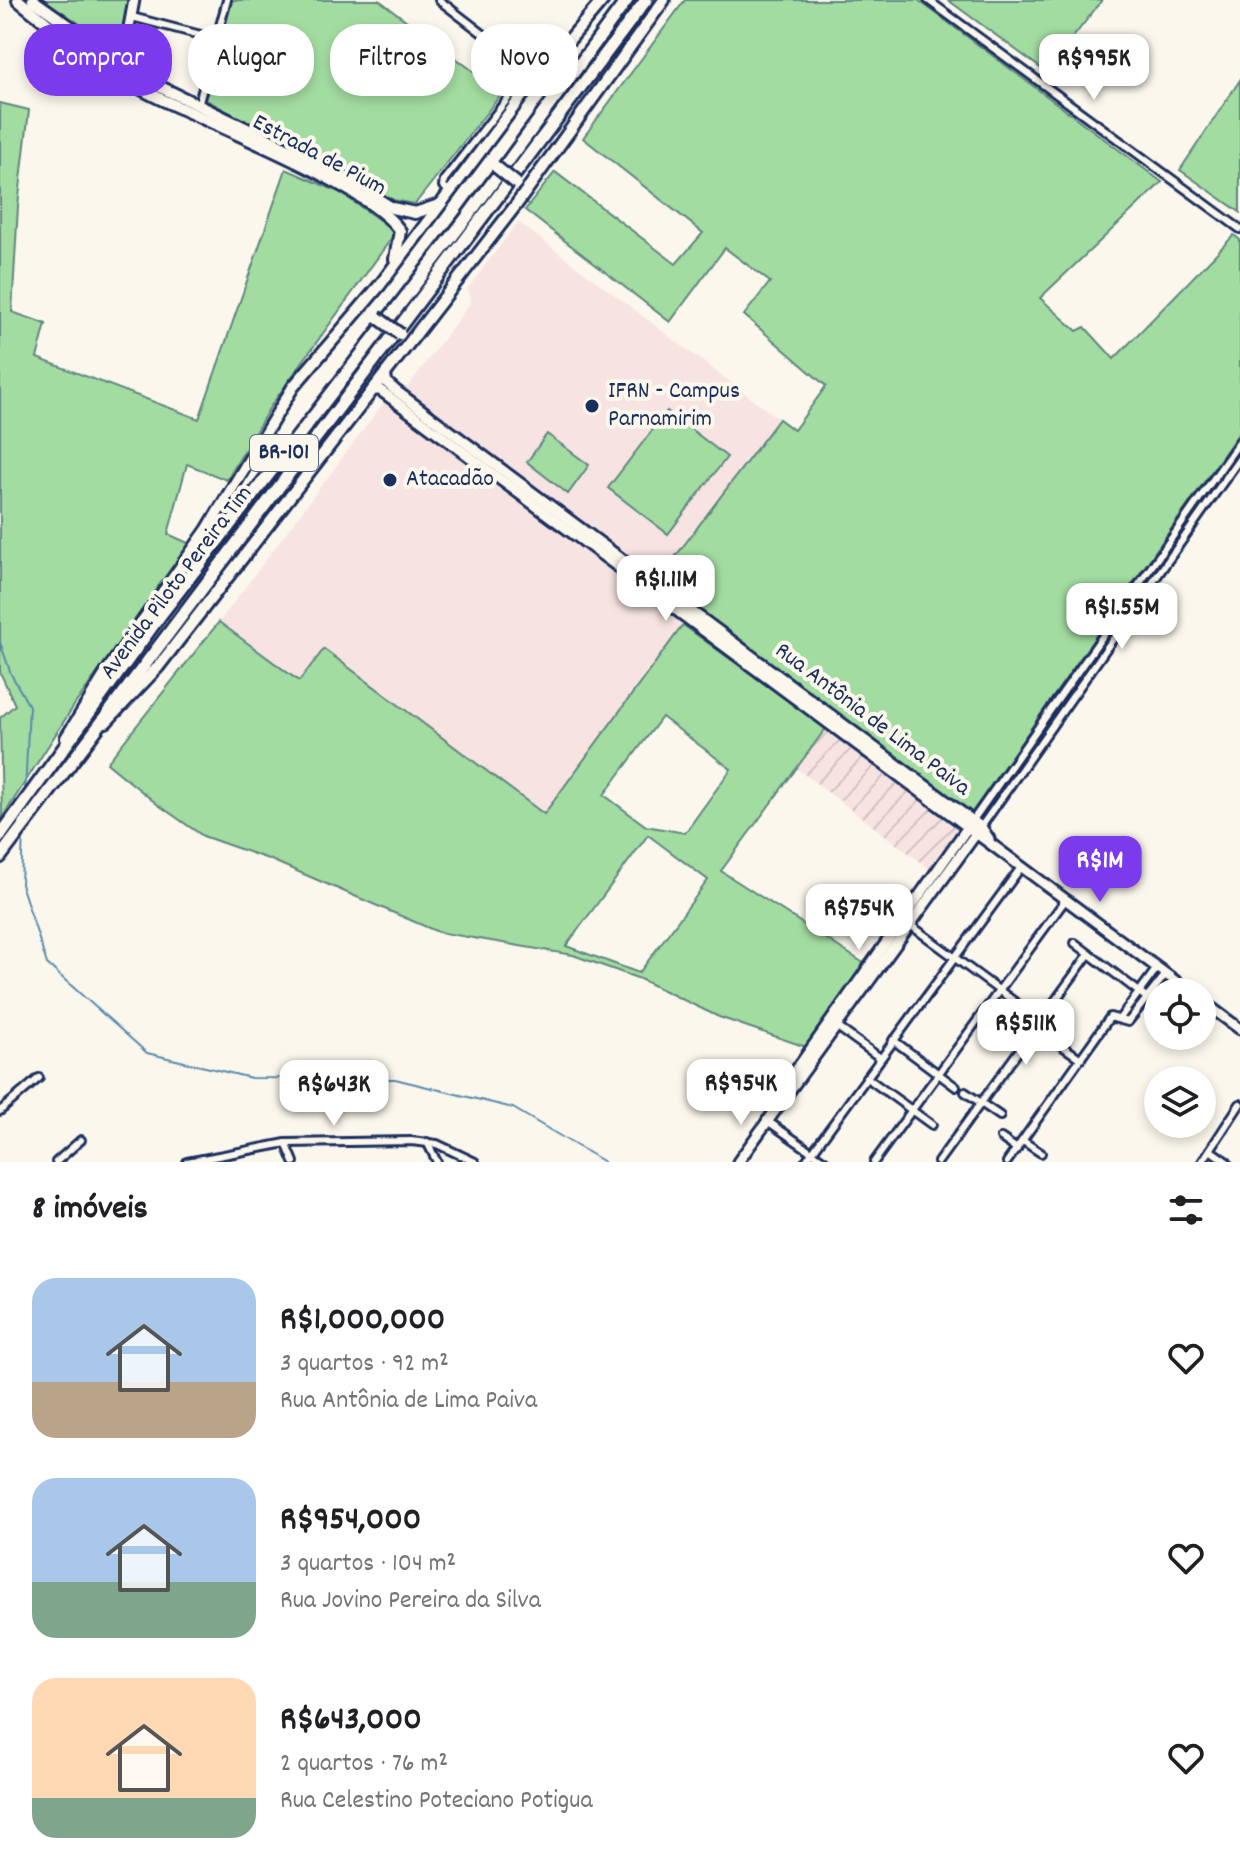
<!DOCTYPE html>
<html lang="pt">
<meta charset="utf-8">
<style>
body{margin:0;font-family:Dekko,sans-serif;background:#f6f6f6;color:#202124;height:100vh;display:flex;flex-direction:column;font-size:30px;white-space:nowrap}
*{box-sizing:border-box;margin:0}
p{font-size:26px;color:#757577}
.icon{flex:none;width:44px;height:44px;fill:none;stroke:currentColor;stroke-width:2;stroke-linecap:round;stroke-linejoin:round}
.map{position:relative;height:1162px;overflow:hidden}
.panel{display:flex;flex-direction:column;background:#fff;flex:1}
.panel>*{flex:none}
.banner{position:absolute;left:24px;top:24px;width:800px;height:72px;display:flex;gap:16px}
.buttons{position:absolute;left:1144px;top:978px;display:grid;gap:16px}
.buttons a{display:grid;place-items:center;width:72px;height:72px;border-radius:50%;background:#fff;box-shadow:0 4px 12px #0003;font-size:40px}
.price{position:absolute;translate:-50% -68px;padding:0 18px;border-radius:16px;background:#fff;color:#222;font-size:26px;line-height:52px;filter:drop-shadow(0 2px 4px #0008)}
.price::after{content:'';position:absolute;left:50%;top:48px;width:24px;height:18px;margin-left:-12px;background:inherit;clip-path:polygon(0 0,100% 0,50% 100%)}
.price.selected{background:#7c3aed;color:#fff}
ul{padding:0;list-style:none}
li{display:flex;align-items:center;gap:24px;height:200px;padding:0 32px}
li span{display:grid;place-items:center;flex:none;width:224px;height:160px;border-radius:24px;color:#555}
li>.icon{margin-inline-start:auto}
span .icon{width:96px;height:96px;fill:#fffc;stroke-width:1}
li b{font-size:34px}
h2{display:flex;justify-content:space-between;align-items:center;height:96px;padding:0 32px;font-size:34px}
.pill{padding:0 28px;border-radius:32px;background:#fff;box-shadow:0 4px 12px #0003;font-size:28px;line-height:72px}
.pill.selected{background:#7c3aed;color:#fff}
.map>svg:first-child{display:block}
.built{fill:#f7e4e2}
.industrial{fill:url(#industrial-furrows)}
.green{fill:#a3dca1;stroke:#5f8680;stroke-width:2;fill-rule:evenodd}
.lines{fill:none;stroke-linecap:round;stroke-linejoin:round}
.stream{stroke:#598aae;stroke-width:2}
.street-casing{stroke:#1b2f5e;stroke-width:12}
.secondary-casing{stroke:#1b2f5e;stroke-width:15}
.primary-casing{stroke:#1b2f5e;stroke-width:16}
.highway-casing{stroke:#1b2f5e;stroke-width:17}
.street{stroke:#fbf7ec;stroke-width:6}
.secondary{stroke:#fbf7ec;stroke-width:9}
.primary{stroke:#fbf7ec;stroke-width:10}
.highway{stroke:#fbf7ec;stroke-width:11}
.primary-bridge-casing{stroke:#1b2f5e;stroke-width:16;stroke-linecap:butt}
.primary-bridge{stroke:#fbf7ec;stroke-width:10}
.poi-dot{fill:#1b2f5e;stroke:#fbf7ec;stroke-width:3}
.labels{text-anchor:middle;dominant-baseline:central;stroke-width:8;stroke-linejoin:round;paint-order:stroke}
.shield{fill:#fbf7ec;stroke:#5e6b89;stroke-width:2}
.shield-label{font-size:22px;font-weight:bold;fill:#1b2f5e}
.street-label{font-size:24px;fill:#1b2f5e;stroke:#fbf7ec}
.poi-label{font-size:24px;fill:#1b2f5e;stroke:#fbf7ec;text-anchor:start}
</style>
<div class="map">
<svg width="1240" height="1162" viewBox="0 0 1240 1162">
<defs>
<pattern id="industrial-furrows" width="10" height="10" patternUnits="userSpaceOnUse" patternTransform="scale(2)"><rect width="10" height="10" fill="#f7e4e2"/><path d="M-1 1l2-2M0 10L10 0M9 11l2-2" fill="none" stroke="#d3c4c4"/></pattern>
</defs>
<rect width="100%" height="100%" fill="#fbf7ec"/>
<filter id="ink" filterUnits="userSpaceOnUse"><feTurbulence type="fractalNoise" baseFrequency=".0125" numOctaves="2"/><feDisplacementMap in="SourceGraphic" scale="16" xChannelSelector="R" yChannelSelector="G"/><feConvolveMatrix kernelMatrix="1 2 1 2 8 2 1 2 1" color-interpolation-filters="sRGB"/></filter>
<g filter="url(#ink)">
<g class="built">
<polygon points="518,222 779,419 657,581 404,392 471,302 468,288"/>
<polygon points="384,402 683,625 544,815 324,649 299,681 219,622"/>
</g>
<polygon class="industrial" points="826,728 961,828 931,870 796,768"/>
<g class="green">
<polygon points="39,0 128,0 117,57"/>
<polygon points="232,0 379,0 502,93 415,204 393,200 206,100"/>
<polygon points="685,0 918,0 1162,182 1040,298 1077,331 1085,327 1114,359 1234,235 1240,240 1240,431 970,815 657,581 779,419 794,430 826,386 744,315 770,282 725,248 670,322 525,210 555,172 676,264 703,233 583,138"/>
<polygon points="948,0 1102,0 1046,72"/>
<polygon points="1240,80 1240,212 1180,170"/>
<polygon points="0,103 29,110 18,206 12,312 46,324 37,358 199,419 286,169 341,193 396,232 270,407 227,480 187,464 168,534 190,544 75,704 2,818 0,718 15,705 0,672"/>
<polygon points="667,411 727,457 668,534 608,488"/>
<polygon points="547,434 589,465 568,494 527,462"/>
<path d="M219,622L299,681L324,649L544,814L683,625L826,728L721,871L865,964L806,1047L719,1017L640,979L573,955L438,932L271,860L203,836L157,804L107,763ZM662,717L731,769L685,833L646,826L604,795ZM648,835L708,880L639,973L566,946Z"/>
</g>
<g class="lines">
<g class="stream">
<polyline points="0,642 11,674 29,706 25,794"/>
<polyline points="23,833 21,884 47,964 147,1053 251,1078 395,1079 513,1108 604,1162"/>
</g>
<g class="street-casing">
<g id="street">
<polyline points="439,0 530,70 444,180 443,186 449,191"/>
<polyline points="928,0 1240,229"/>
<polyline points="132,17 216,39"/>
<polyline points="198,106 227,0"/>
<polyline points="973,820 1240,441"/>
<polyline points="981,827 1240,458"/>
<polyline points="909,924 1023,1008"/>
<polyline points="1075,943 1147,998"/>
<polyline points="1019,1016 1081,1059"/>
<polyline points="1120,1018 1157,968"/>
<polyline points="836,1026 879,1057"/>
<polyline points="893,1040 956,1087"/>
<polyline points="866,1077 932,1125"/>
<polyline points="965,1092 1000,1116"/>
<polyline points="0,1111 39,1078"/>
<polyline points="766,1120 826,1162"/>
<polyline points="1001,1138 1017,1149"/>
<polyline points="1023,1141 1041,1153"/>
<polyline points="427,1142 437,1162"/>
<polyline points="286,1143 294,1162"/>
<polyline points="1210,1150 1227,1162"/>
<polyline points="56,1162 81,1140"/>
<polyline points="187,1162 286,1143 411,1141 437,1144 475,1162"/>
<polyline points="805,1162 1022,866"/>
<polyline points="874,1162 1066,899"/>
<polyline points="938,1162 1089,954"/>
<polyline points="1007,1162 1110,1017 1128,1022 1166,974"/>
<polyline points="1202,1162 1240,1104"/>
</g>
</g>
<g class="secondary-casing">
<g id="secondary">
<polyline points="122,65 134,0"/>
<polyline points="385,373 387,383 395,390 981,827 989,839"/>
<polyline points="372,390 380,390 1190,992"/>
<polyline points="1202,1001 1240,1029"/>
<polyline points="773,1111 777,1097 970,824"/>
<polyline points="738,1162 980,828"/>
</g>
</g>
<g class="primary-casing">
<g id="primary">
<path d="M18,0C58,32 98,66 143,90C200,121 368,183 400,231L395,259"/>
<polyline points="33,0 146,80 328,168 392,208 415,213 439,205"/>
<polyline points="106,722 158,667 516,205 664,0"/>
<polyline points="66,738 110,667 207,530 293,387 380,285 522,96 603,0"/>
</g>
</g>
<g class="highway-casing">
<g id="highway">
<polyline points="0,836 159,617 467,217 627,0"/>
<polyline points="0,857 646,0"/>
</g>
</g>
<use href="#street" class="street"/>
<use href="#secondary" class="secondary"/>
<use href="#primary" class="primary"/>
<use href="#highway" class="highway"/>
<g class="primary-bridge-casing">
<g id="primary-bridge">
<polyline points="495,166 516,183"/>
<polyline points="377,317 400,334"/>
</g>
</g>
<use href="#primary-bridge" class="primary-bridge"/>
</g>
</g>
<g class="poi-dot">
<circle cx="592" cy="406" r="8"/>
<circle cx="390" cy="480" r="8"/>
</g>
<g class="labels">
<rect class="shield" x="250" y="435" width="68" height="36" rx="6"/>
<g class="shield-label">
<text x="284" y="453">BR-101</text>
</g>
<g class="street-label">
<text transform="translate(319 156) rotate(28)">Estrada de Pium</text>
<text transform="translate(177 583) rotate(-53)">Avenida Piloto Pereira Tim</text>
<text transform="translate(872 720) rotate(37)">Rua Antônia de Lima Paiva</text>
</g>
<g class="poi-label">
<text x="608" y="392">IFRN - Campus<tspan x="608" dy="28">Parnamirim</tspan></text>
<text x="406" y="480">Atacadão</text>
</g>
</g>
</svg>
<div class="buttons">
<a><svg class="icon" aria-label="locate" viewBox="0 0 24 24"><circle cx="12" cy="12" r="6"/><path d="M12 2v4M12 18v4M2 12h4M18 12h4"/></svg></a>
<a><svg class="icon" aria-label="layers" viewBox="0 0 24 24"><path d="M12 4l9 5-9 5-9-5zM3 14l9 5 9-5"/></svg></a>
</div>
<b class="price" style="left:1094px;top:102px">R$995K</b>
<b class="price" style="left:666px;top:623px">R$1.11M</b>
<b class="price" style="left:1122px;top:651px">R$1.55M</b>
<b class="price selected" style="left:1100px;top:904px">R$1M</b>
<b class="price" style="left:859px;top:952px">R$754K</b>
<b class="price" style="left:1026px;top:1067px">R$511K</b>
<b class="price" style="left:741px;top:1127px">R$954K</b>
<b class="price" style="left:334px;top:1128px">R$643K</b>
<div class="banner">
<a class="pill selected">Comprar</a>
<a class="pill">Alugar</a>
<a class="pill">Filtros</a>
<a class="pill">Novo</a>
</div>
</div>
<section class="panel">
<h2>8 imóveis<svg class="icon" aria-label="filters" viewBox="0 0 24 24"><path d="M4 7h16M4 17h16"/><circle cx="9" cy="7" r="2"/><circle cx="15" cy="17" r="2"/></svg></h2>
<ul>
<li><span style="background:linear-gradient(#a9c7e8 65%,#b9a48a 0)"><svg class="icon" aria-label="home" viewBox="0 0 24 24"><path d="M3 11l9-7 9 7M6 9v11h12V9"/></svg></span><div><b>R$1,000,000</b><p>3 quartos · 92 m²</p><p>Rua Antônia de Lima Paiva</p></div><svg class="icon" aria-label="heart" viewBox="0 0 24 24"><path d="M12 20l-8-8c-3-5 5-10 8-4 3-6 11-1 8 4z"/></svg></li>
<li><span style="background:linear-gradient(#a9c7e8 65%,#7fa58c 0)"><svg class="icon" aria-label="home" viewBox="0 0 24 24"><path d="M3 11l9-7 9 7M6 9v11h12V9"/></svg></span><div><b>R$954,000</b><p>3 quartos · 104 m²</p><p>Rua Jovino Pereira da Silva</p></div><svg class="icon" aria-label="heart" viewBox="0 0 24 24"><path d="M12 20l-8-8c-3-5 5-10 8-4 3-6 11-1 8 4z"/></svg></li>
<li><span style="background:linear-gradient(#ffd9b3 75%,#7fa58c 0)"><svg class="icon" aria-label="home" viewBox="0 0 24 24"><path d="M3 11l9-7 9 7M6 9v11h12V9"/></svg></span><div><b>R$643,000</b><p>2 quartos · 76 m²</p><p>Rua Celestino Poteciano Potigua</p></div><svg class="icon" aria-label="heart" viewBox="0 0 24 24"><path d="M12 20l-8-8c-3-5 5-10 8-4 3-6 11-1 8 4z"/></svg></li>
</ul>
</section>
